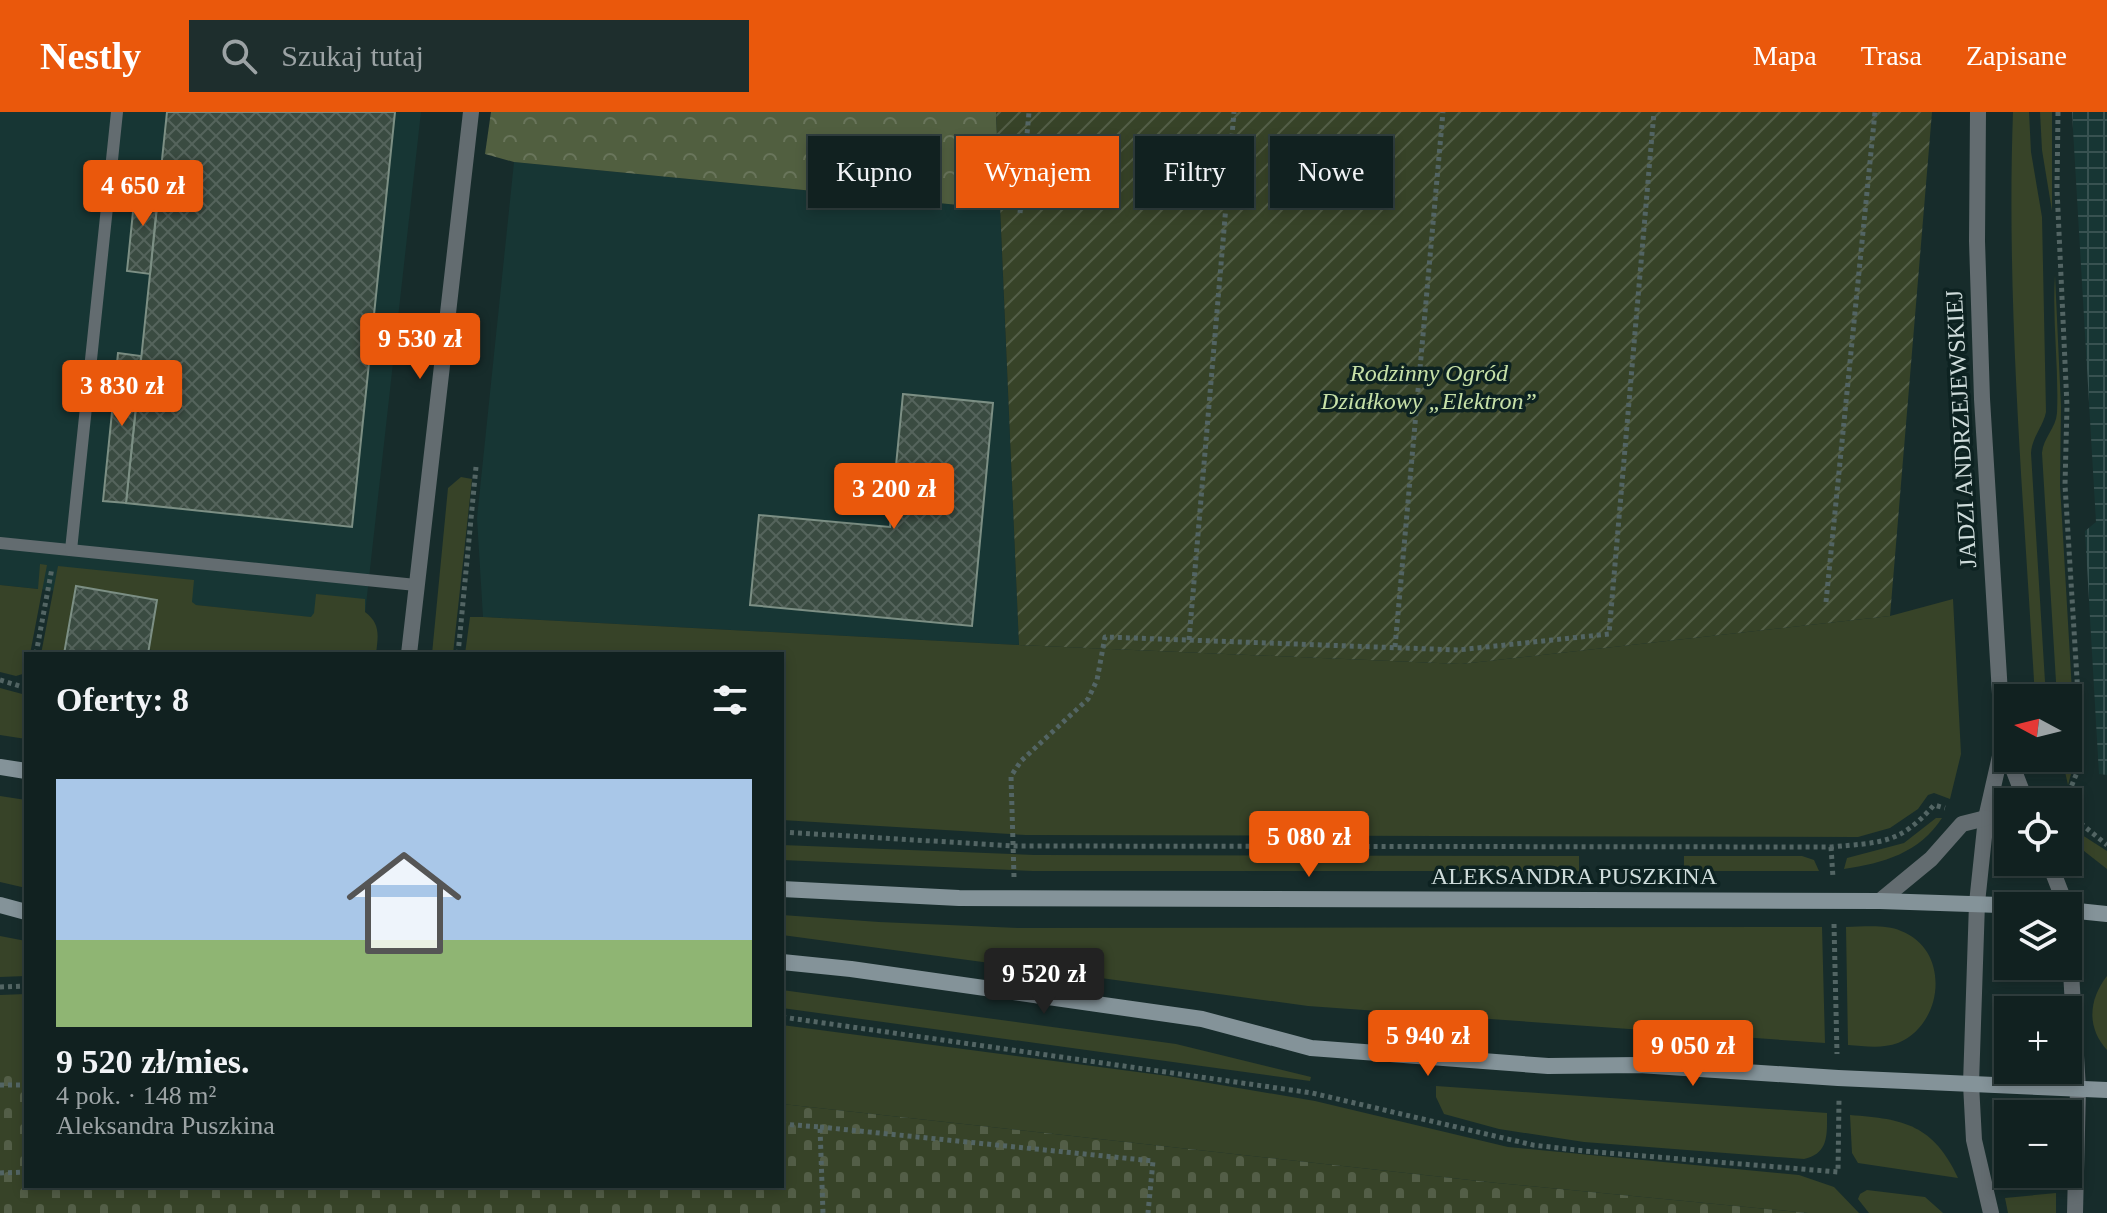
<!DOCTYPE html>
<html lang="pl">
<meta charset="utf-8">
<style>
body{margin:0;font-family:Georgia,serif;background:#1e2e2d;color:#f1f3f6;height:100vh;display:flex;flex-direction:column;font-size:30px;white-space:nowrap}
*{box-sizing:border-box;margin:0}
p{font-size:26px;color:#9ca3a5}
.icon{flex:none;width:44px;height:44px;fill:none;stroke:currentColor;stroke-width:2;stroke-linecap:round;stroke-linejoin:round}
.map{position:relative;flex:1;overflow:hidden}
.details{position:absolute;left:24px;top:540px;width:760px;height:536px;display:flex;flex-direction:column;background:#112120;border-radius:0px;box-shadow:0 4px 12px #0003,0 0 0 2px #303e3e}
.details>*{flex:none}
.guide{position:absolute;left:808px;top:24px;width:760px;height:72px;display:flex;gap:16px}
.needle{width:52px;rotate:277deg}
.tools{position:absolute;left:1994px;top:572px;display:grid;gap:16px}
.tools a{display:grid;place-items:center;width:88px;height:88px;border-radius:0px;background:#112120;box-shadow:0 4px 12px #0003,0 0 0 2px #303e3e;font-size:40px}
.price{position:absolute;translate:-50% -68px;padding:0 18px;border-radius:8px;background:#ea580c;color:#fff;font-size:26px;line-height:52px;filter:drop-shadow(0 2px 4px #0008)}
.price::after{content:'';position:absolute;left:50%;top:48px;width:24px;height:18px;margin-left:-12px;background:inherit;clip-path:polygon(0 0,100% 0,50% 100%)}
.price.active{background:#222;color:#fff}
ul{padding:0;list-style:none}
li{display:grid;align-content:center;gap:16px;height:424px;padding:0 32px}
li span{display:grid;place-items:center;height:248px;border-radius:0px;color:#555}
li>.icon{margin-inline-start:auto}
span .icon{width:144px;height:144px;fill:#fffc;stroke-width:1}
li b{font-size:34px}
h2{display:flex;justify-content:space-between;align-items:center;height:96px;padding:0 32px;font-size:34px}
.chip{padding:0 28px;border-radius:0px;background:#112120;box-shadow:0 4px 12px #0003,0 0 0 2px #303e3e;font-size:28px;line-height:72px}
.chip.active{background:#ea580c;color:#fff}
header{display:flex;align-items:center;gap:48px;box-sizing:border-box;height:112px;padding:0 40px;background:#ea580c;color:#fff}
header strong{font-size:38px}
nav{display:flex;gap:44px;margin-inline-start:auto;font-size:28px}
.search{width:560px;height:72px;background:#1e2e2d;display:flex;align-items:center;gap:20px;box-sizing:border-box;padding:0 28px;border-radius:0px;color:#9ca3a5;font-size:30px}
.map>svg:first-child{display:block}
.built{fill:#173634}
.industrial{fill:url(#industrial-grid)}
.grass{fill:#374328}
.forest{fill:url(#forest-crowns)}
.cemetery{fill:url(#cemetery-stones)}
.garden{fill:url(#garden-furrows)}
.building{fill:url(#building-cross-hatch);stroke:#7c8f84;stroke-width:2}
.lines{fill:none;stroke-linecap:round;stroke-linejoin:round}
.path{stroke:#536564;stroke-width:5;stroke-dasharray:4 4;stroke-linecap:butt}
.lane{stroke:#636c70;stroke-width:12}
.street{stroke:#636c70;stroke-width:16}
.secondary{stroke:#849399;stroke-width:16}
.labels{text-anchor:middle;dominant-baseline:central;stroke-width:7;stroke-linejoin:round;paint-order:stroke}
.park-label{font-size:24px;font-style:italic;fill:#c7e1a8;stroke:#0d2221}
.street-label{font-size:24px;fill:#cfdcdb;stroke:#0d2221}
</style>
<header>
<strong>Nestly</strong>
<div class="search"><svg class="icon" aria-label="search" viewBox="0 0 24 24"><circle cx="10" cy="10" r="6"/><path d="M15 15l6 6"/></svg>Szukaj tutaj</div>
<nav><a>Mapa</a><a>Trasa</a><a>Zapisane</a></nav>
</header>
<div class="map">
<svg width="2107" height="1101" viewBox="0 0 2107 1101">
<defs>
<pattern id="industrial-grid" width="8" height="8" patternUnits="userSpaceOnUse" patternTransform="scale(2)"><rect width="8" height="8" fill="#173634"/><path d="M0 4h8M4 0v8" fill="none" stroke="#385251"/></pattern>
<pattern id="forest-crowns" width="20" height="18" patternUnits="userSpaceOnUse" patternTransform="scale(2)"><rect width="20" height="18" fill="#515f40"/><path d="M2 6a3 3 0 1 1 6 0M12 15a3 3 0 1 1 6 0" fill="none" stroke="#69755b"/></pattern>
<pattern id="cemetery-stones" width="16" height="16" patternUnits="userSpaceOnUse" patternTransform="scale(2)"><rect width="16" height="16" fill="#374328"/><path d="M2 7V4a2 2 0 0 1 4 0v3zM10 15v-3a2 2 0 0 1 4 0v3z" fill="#535e47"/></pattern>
<pattern id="garden-furrows" width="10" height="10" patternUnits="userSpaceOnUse" patternTransform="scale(2)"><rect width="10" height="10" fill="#374328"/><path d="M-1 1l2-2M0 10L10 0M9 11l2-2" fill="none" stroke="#535e47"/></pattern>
<pattern id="building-cross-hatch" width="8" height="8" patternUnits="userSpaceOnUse" patternTransform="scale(2)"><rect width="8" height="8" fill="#3a4b41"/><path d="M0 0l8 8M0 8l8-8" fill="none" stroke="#55645c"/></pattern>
</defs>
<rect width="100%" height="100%" fill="#172c2b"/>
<g class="built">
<polygon points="0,0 421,0 364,511 157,489 77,474 76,481 0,473"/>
<polygon points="514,50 1000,97 1019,533 483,505 477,406"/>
</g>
<polygon class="industrial" points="2072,0 2107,0 2107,663 2099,662 2085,419 2096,410"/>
<g class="grass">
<path d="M2013,0H2029L2031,40L2042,105L2046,300C2043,315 2032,325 2031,341L2046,586H2035C2024,391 2006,195 2013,0Z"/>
<polygon points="2040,0 2052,0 2052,99 2042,38"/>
<path d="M2055,163L2061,295L2060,373L2075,631L2074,651L2068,673L2062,646H2068V586H2057L2042,341C2043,326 2056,316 2057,301C2059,255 2052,209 2055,163Z"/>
<polygon points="461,365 472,367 453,542 432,542 448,376"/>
<polygon points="40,452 47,453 30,542 26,542 26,561 16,564 0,560 0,473 38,477"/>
<path d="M58,454L194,468L192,490L196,493L311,505L314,501L316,482L365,487V500C381,512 378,524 376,542H165L148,537L157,488L77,474L64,542H41Z"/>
<polygon points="1953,487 1961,642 1950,687 1934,681 1928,683 1918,697 1890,716 1858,725 1026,723 782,708 782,542 465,542 470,505 483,505 1019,533 1461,552 1890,504"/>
<polygon points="0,576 26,583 26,627 0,623"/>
<polygon points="0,684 26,688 26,776 0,770"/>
<path d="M1936,706H1942C1919,741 1884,751 1844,757L1847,746L1904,731Z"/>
<polygon points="2068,714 2107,739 2107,757 2070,728"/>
<polygon points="782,733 1034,743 1579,744 1579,759 1033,759 782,748"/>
<polygon points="1684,744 1802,744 1814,748 1819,759 1684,759"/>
<polygon points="782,803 879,810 1018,816 1822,815 1825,931 1308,894 782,823"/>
<path d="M1846,815C1863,815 1885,812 1901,819C1951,838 1944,912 1898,931C1882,937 1864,934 1848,933Z"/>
<polygon points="0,824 26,829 26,864 0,865"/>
<path d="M2107,864V938C2086,915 2089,887 2107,864Z"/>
<polygon points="782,878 1176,932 1311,965 1310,969 782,896"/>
<polygon points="26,882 26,960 0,960 0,883"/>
<polygon points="782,913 1168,964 1315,989 1508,1035 1799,1063 1834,1075 1859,1101 1808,1101 1497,1071 782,992"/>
<path d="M1436,974L1827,1001C1827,1022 1829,1042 1804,1047L1584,1030L1499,1017L1444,1002L1436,985Z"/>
<path d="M1850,1003C1905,1007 1933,1013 1958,1066L1858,1051L1852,1041Z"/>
<polygon points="1867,1078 1925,1085 1943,1101 1869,1101 1858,1087 1860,1082"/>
<polygon points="2056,1081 2056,1101 2008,1101 2005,1086"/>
</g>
<polygon class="forest" points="491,0 996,0 1000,97 514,50 485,42"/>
<polygon class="cemetery" points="0,960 26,960 26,1074 782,1074 782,992 1497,1071 1808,1101 0,1101"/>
<polygon class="garden" points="996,0 1932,0 1890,504 1461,552 1019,533"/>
<g class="building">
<polygon points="167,0 395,0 352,415 126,391"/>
<polygon points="136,70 159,72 150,162 127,159"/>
<polygon points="118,241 141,244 126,391 103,389"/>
<polygon points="903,282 993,291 972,514 750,493 759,403 890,415"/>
<polygon points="76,474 157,488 148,542 64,542"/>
</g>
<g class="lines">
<g class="path">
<polyline points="2058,0 2057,77 2067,294 2065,373 2081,631 2080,653 2065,690"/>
<polyline points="1020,101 1029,0"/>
<polyline points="1826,490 1875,0"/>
<polyline points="1189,528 1234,0"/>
<polyline points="1395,535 1443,0"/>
<polyline points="36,542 52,456"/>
<polyline points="458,542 476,355"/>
<polyline points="0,568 26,576"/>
<polyline points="2068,701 2107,733"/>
<path d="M782,720L1015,734L1831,735C1881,730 1899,733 1934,693L1945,696"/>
<polyline points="1831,735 1833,766"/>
<polyline points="1014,765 1011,664 1021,649 1088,587 1097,568 1105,525 1458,538 1609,522 1654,0"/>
<polyline points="1834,812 1837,942"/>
<polyline points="0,875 26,874"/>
<polyline points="782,905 1312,981 1533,1033 1584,1039 1838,1060 1839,988"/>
<polyline points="0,973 26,973"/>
<polyline points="782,1012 820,1015 823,1101"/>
<polyline points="820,1015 1153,1049 1148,1101"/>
<polyline points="0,1061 26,1060"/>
</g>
<g class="lane">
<polyline points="0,431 416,473"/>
<polyline points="71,438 117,0"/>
</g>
<g class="street">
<polyline points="1978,0 1977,129 1982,287 2003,631 1986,706 1977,791 1971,972 1974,1028 1991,1101"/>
<polyline points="409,542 471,0"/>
<polyline points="2009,646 2026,690"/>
<polyline points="2049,750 2066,794"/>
<polyline points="1880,789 1931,747 1962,712 1986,706"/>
<polyline points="2068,810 2078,977 2075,1101"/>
</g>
<g class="secondary">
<polyline points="0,655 26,659"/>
<polyline points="782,777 959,786 1880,789 2030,794"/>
<polyline points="0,793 26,800"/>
<polyline points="2068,798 2107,802"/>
<polyline points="782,850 851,857 1202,907 1311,936 1548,954 1639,953 1838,966 2107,978"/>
</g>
</g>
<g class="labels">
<g class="park-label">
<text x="1429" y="261">Rodzinny Ogród<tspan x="1429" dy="28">Działkowy „Elektron”</tspan></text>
</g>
<g class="street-label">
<text transform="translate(1961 317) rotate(-93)">JADZI ANDRZEJEWSKIEJ</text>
<text x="1574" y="764">ALEKSANDRA PUSZKINA</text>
</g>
</g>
</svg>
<div class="tools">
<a><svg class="needle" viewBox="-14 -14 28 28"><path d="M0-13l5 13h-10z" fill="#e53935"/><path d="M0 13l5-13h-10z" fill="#9ca3a5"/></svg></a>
<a><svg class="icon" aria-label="locate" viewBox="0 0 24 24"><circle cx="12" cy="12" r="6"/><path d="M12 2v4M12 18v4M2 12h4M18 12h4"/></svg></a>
<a><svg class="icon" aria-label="layers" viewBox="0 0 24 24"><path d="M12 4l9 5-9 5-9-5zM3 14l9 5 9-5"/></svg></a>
<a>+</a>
<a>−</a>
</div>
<b class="price" style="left:143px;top:116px">4 650 zł</b>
<b class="price" style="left:420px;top:269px">9 530 zł</b>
<b class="price" style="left:122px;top:316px">3 830 zł</b>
<b class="price" style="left:894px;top:419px">3 200 zł</b>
<b class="price" style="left:1309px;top:767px">5 080 zł</b>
<b class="price active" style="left:1044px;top:904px">9 520 zł</b>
<b class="price" style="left:1428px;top:966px">5 940 zł</b>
<b class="price" style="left:1693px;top:976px">9 050 zł</b>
<div class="guide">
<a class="chip">Kupno</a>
<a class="chip active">Wynajem</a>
<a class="chip">Filtry</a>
<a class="chip">Nowe</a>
</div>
<section class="details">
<h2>Oferty: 8<svg class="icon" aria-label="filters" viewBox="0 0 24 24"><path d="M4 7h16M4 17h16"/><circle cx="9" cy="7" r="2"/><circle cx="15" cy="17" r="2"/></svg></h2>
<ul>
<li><span style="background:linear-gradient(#a9c7e8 65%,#8fb573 0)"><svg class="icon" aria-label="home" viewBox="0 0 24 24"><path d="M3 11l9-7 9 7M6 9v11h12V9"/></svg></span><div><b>9 520 zł/mies.</b><p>4 pok. · 148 m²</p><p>Aleksandra Puszkina</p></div></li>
</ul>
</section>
</div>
